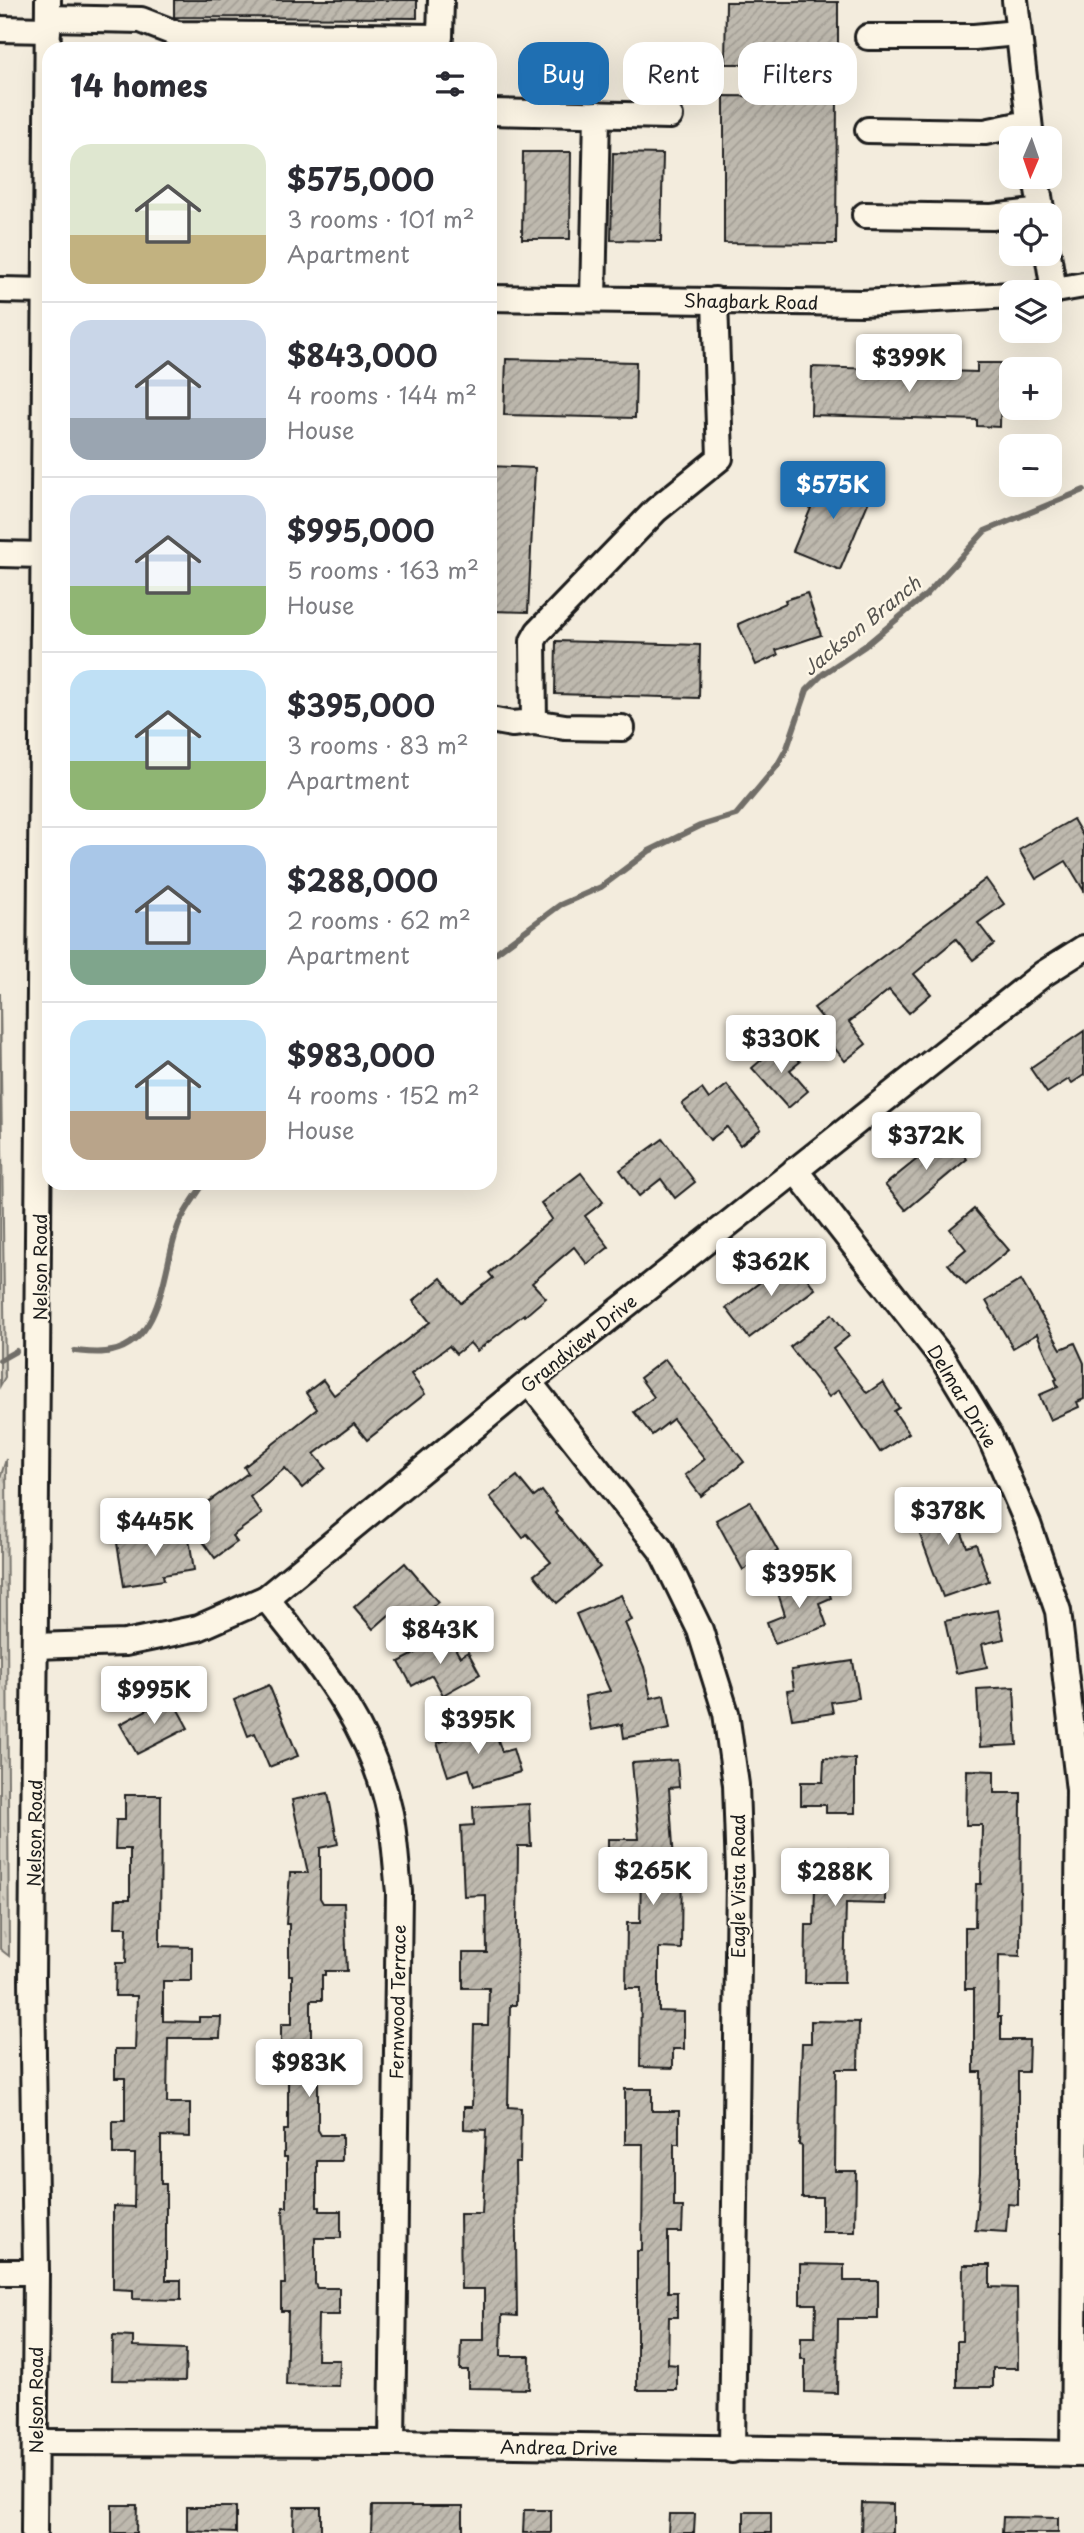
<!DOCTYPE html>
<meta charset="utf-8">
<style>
body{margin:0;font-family:"Playpen Sans",sans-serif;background:#f2f2f3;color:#2b2b33;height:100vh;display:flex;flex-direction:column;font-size:26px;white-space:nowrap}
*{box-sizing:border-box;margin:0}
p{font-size:23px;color:#7c7c81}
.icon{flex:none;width:38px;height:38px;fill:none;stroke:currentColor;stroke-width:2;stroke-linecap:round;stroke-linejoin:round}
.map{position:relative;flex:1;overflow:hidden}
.details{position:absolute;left:42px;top:42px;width:455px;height:1148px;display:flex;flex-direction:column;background:#fff;border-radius:21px;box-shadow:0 7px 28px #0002}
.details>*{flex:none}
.banner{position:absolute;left:518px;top:42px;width:460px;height:63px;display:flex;gap:14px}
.needle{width:46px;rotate:182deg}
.buttons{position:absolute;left:999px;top:126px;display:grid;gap:14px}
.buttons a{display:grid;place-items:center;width:63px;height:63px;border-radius:14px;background:#fff;box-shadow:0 7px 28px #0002;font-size:35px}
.price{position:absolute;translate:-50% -60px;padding:0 16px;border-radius:7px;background:#fff;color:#222;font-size:23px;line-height:46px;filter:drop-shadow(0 2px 4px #0008)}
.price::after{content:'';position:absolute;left:50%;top:42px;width:21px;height:16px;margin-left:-10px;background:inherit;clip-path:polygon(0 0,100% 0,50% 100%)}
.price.on{background:#1f6fb2;color:#fff}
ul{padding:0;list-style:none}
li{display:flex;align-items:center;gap:21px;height:175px;padding:0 28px}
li+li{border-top:2px solid #e1e1e2}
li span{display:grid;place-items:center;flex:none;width:196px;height:140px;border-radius:21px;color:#555}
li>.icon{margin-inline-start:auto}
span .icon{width:84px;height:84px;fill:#fffc;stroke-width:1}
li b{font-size:30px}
h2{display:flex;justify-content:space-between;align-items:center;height:84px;padding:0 28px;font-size:30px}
.pill{padding:0 24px;border-radius:21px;background:#fff;box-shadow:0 7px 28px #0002;font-size:24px;line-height:63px}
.pill.on{background:#1f6fb2;color:#fff}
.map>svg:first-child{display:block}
.grass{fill:url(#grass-tufts);stroke:#78756e;stroke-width:2}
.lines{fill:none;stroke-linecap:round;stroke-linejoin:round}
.stream{stroke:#716e68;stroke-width:6}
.building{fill:url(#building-hatch);stroke:#1c1c1c;stroke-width:2}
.minor-casing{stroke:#1c1c1c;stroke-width:30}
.minor{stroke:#fcf5e5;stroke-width:24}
.labels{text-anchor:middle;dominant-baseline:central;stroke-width:5;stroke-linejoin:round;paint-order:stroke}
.street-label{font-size:18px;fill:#1c1c1c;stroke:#fcf5e5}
.water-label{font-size:19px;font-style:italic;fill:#55534f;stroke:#fcf5e5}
</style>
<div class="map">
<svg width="1084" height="2533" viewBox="0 0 1084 2533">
<defs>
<pattern id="grass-tufts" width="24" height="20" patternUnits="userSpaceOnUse" patternTransform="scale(1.75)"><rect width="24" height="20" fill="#d3cec1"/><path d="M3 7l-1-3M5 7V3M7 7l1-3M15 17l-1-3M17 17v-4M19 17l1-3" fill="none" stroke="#b5b0a5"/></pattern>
<pattern id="building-hatch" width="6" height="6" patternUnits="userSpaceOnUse" patternTransform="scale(1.75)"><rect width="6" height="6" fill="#beb9ae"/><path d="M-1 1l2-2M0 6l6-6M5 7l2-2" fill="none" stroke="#a39e95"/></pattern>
</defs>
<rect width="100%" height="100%" fill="#f3ecdd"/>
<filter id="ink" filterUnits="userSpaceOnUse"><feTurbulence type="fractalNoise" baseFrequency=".0143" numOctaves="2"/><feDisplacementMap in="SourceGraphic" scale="14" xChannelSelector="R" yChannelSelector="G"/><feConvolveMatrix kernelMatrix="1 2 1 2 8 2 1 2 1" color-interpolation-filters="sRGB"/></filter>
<g filter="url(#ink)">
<g class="grass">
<polygon points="0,993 5,1377 0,1386"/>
<polygon points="6,1459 9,1956 0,1949 0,1479"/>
</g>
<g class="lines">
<g class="stream">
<polyline points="490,957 560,905 601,887 649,851 700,826 736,815 777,766 787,748 807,690 823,674 865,646 926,595 985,531 1084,490"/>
<path d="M75,1351C87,1352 100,1354 112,1351C165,1340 163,1263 179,1224C185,1210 196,1196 204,1183"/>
<polyline points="0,1360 16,1351"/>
</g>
</g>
<g class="building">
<polygon points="174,0 417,0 417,18 174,17"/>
<polygon points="726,2 838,2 838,64 725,64"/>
<polygon points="724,96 837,97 836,244 724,243"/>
<polygon points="523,152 571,152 570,239 522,239"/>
<polygon points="613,153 663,154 661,241 611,240"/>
<polygon points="506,359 636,362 635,418 504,415"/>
<polygon points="977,363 1001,363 1000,427 977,426 977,420 811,415 812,367 977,372"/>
<polygon points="490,466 535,468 528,612 490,611"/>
<polygon points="826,472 873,491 840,570 793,551"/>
<polygon points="807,593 821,635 776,650 778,655 756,665 738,624 786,603 785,600"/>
<polygon points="556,641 700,645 699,698 555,694"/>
<polygon points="1073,819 1084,838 1084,891 1066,861 1036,879 1019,850"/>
<polygon points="986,879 1004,904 978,923 994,944 973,960 956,939 914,974 931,994 909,1013 889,990 849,1022 866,1044 845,1061 825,1036 832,1030 814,1008"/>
<polygon points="1084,1031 1084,1075 1072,1083 1069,1079 1047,1093 1030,1068"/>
<polygon points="782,1042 800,1062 790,1070 808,1091 788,1108 752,1068"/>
<polygon points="727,1085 761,1129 740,1145 727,1127 710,1140 682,1104 702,1089 709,1099"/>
<polygon points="947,1135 967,1159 906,1210 885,1185"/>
<polygon points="663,1139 695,1182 675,1198 661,1179 639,1196 620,1170"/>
<polygon points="581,1173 603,1202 585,1216 609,1247 587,1264 574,1247 532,1283 546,1298 525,1316 524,1314 477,1351 470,1343 456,1354 449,1346 411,1374 425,1394 367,1440 354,1424 314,1454 326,1468 302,1488 285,1468 250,1497 262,1514 232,1536 237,1542 215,1558 186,1518 248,1473 244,1467 317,1409 306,1393 323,1380 334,1395 430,1322 413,1301 441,1278 461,1303 493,1278 489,1273 552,1219 541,1203"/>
<polygon points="974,1209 1009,1250 966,1285 948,1264 966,1249 950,1229"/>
<polygon points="792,1258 815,1289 749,1338 726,1308"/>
<polygon points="1021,1280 1061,1349 1075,1343 1084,1363 1084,1399 1077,1402 1079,1407 1050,1420 1039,1395 1058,1387 1055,1380 1057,1379 1037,1334 1013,1348 986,1301"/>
<polygon points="832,1314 849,1336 833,1349 867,1393 883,1382 899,1408 894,1411 909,1433 880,1452 839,1390 829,1397 790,1347"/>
<polygon points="665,1359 744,1462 701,1496 685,1475 705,1459 673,1419 652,1435 634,1412 654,1397 640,1378"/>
<polygon points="517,1476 534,1497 542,1491 557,1511 555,1513 600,1567 557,1603 534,1575 551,1562 527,1534 523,1538 490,1497"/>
<polygon points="948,1494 967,1547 976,1544 989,1581 943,1597 910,1508"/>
<polygon points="750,1501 778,1551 743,1570 716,1520"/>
<polygon points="188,1532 194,1570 163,1575 164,1580 124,1586 117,1543"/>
<polygon points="405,1563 438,1602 404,1631 389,1615 373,1629 354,1607"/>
<polygon points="806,1577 809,1587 825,1581 831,1598 819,1603 827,1626 775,1644 767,1622 785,1615 776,1587"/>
<polygon points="621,1595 632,1620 625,1623 644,1667 651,1698 664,1695 670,1729 624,1738 622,1724 591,1730 585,1696 610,1691 576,1614"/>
<polygon points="998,1610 1004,1639 982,1644 987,1667 956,1673 945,1621"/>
<polygon points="448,1636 460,1657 468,1652 480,1674 443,1695 432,1675 412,1686 399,1662"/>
<polygon points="853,1661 859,1698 831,1702 833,1713 792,1719 787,1691 794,1690 791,1670"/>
<polygon points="269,1685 298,1756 269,1767 255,1733 248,1736 234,1700"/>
<polygon points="1014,1687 1017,1745 980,1747 977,1689"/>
<polygon points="171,1697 188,1728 137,1754 120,1724"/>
<polygon points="493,1725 502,1752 513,1749 520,1772 474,1786 469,1769 448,1776 437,1743"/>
<polygon points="824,1758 855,1759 855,1813 826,1813 826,1805 801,1805 801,1782 823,1782"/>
<polygon points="677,1760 679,1787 669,1788 674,1860 682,1860 681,1949 659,1948 659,2011 684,2012 684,2049 673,2049 673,2068 640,2067 641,1988 626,1988 627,1923 640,1923 641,1875 608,1874 608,1839 639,1839 632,1763"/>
<polygon points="967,1770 994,1771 994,1793 1021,1793 1020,1956 999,1955 998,2017 1001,2017 1001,2040 1029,2040 1028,2072 1018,2072 1018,2205 1008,2204 1006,2232 975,2230 980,2173 981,2072 974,2072 974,1989 965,1989 965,1927 975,1927 976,1884 981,1884 982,1825 966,1825"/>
<polygon points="328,1793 338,1844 320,1848 320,1898 323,1903 344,1903 347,1971 325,1971 325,1975 322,1975 322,2000 311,2000 311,2049 314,2053 336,2053 335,2080 318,2080 318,2130 321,2135 342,2135 342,2161 317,2161 317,2207 320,2207 320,2211 341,2211 341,2238 315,2238 315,2284 317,2288 339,2288 339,2315 318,2315 317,2360 340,2360 339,2386 286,2385 288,2311 281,2311 281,2284 285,2284 283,2207 287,2207 287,2157 284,2157 284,2130 288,2130 288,2076 277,2076 278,2049 281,2049 281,2024 292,2024 292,1975 289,1975 289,1924 286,1924 290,1873 308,1873 292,1800"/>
<polygon points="125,1795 161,1795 160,1946 192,1947 192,1981 163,1981 163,2021 199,2022 199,2017 221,2017 220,2038 168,2038 167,2103 190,2103 190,2137 161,2136 161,2184 166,2184 166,2280 181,2280 181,2300 133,2299 133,2290 113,2289 113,2206 134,2207 135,2154 113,2154 113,2121 125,2121 125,2078 115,2078 115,2049 135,2049 137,1996 115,1996 116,1963 126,1963 127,1927 115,1927 116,1899 130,1899 130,1849 115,1849 116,1820 125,1820"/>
<polygon points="529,1804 531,1846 518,1846 516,2005 510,2005 508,2107 521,2108 520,2163 515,2163 517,2316 502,2315 501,2356 530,2356 529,2389 468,2388 468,2370 460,2370 461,2340 484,2340 484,2289 461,2289 460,2214 482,2214 486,2130 464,2129 464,2107 472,2107 474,2025 488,2025 489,1988 463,1988 463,1953 487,1953 486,1895 464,1896 461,1826 474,1825 473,1807"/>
<polygon points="803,1849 852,1850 852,1867 885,1868 885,1904 846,1903 844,1983 805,1983 806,1925 814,1925 815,1885 803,1885"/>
<polygon points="811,2021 859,2022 858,2069 836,2069 835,2171 856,2171 855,2232 822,2232 822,2197 802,2197 802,2146 799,2145 802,2043 811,2043"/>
<polygon points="625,2089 652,2089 652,2111 679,2111 679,2144 674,2144 674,2207 683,2207 682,2232 668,2232 668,2292 677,2292 677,2317 669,2317 668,2364 677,2365 677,2390 637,2390 637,2251 642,2251 643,2144 625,2144"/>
<polygon points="800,2264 844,2265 844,2281 878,2281 878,2319 838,2319 837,2393 805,2392 805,2359 801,2359 801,2337 815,2337 816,2304 800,2304"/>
<polygon points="963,2265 990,2265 990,2287 1017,2288 1018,2368 993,2368 993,2387 957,2387 957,2341 962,2341"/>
<polygon points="113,2336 133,2337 133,2347 186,2349 185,2381 112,2380"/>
<polygon points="862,2503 893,2504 893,2533 861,2533"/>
<polygon points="112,2505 137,2505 136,2533 112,2533"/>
<polygon points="372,2506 463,2506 463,2533 371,2533"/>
<polygon points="187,2507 236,2507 236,2533 187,2531"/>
<polygon points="294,2507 321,2507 321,2533 293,2533"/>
<polygon points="524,2510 551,2510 551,2533 523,2533"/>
<rect x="744" y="2512" width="27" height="21"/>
<polygon points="669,2514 695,2514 694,2533 668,2533"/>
<polygon points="1003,2517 1058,2518 1058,2533 1002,2533"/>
</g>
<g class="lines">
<g class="minor-casing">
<g id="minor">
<polyline points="1015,0 1031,138"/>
<polyline points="48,18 141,20 177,34 440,37 441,0"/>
<polyline points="0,29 48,30"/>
<polyline points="868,37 974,37 1017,33"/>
<polyline points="490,112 670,116"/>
<polyline points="868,130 985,132 1028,123"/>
<polyline points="1036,177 1042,215"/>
<polyline points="865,215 992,217 1041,211"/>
<polyline points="1048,254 1054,291"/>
<polyline points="0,290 49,291"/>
<polyline points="1044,292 1084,285"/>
<polyline points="490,298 862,303 1012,295"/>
<polyline points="593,299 597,114"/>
<polyline points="0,554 43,555"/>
<polyline points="490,720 512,724 534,722 533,641 538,632 656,510 720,458 715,300"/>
<polyline points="534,722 565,727 622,728"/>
<polyline points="795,1170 943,1359 989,1435 1028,1524 1058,1611 1079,1790 1073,2454"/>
<polyline points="529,1382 661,1550 700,1630 726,1713 736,1785 739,1874 732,2450"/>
<path d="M266,1598C320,1666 371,1725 390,1813C395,1838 396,1866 399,1892L392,2443"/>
<polyline points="35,1646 125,1643 198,1628 266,1598 529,1382 1043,974 1084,948"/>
<polyline points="0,2272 36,2272"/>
<polyline points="35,2442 392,2443 1084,2454"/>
<polyline points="34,2533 36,2272 32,1980 48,0"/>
</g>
</g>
<use href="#minor" class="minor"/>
</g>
</g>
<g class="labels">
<g class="street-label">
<text transform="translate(751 301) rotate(1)">Shagbark Road</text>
<text transform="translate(39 1267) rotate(-90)">Nelson Road</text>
<text transform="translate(578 1343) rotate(-39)">Grandview Drive</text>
<text transform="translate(963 1396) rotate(59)">Delmar Drive</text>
<text transform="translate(34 1833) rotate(-89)">Nelson Road</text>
<text transform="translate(737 1886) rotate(-90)">Eagle Vista Road</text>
<text transform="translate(397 2002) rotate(-89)">Fernwood Terrace</text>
<text transform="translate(35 2400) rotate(-90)">Nelson Road</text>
<text transform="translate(559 2447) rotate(1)">Andrea Drive</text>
</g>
<g class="water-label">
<text transform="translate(861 625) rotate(-39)">Jackson Branch</text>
</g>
</g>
</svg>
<div class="buttons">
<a><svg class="needle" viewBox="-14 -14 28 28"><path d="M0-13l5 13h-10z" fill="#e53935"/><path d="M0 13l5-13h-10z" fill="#7c7c81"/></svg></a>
<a><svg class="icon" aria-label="locate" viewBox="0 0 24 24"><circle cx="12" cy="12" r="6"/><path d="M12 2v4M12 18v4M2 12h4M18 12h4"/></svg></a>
<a><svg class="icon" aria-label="layers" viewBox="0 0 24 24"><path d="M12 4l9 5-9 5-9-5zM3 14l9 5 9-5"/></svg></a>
<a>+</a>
<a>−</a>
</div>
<b class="price" style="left:909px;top:394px">$399K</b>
<b class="price on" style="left:833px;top:521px">$575K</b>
<b class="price" style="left:781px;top:1075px">$330K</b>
<b class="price" style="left:926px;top:1172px">$372K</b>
<b class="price" style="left:771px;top:1298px">$362K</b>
<b class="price" style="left:948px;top:1547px">$378K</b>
<b class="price" style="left:155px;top:1558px">$445K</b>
<b class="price" style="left:799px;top:1610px">$395K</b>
<b class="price" style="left:440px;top:1666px">$843K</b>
<b class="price" style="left:154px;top:1726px">$995K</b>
<b class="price" style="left:478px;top:1756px">$395K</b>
<b class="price" style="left:653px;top:1907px">$265K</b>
<b class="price" style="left:835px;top:1908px">$288K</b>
<b class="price" style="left:309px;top:2099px">$983K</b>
<div class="banner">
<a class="pill on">Buy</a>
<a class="pill">Rent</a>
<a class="pill">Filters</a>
</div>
<section class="details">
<h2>14 homes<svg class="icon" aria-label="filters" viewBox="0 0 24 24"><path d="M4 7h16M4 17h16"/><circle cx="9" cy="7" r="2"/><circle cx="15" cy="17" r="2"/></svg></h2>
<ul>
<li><span style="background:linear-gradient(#dfe7d0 65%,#c2b280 0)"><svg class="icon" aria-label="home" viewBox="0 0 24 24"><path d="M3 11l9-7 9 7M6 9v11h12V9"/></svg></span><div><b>$575,000</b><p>3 rooms · 101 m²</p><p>Apartment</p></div></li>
<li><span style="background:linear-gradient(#c9d6e8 70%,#9aa5b1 0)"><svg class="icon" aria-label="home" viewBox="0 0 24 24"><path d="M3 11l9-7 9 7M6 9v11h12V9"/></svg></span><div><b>$843,000</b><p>4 rooms · 144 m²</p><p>House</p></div></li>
<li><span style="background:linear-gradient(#c9d6e8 65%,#8fb573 0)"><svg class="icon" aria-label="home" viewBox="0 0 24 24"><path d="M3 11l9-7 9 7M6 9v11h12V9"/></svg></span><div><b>$995,000</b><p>5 rooms · 163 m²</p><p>House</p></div></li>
<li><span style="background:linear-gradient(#bfe0f5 65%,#8fb573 0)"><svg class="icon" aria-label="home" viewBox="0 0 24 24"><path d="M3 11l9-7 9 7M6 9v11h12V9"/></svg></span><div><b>$395,000</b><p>3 rooms · 83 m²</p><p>Apartment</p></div></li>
<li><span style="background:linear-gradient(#a9c7e8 75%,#7fa58c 0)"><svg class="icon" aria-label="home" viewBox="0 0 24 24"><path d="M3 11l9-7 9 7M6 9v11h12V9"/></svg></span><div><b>$288,000</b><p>2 rooms · 62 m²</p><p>Apartment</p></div></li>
<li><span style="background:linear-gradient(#bfe0f5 65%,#b9a48a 0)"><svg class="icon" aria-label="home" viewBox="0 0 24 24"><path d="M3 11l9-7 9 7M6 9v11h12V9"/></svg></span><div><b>$983,000</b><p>4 rooms · 152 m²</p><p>House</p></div></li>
</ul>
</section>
</div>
